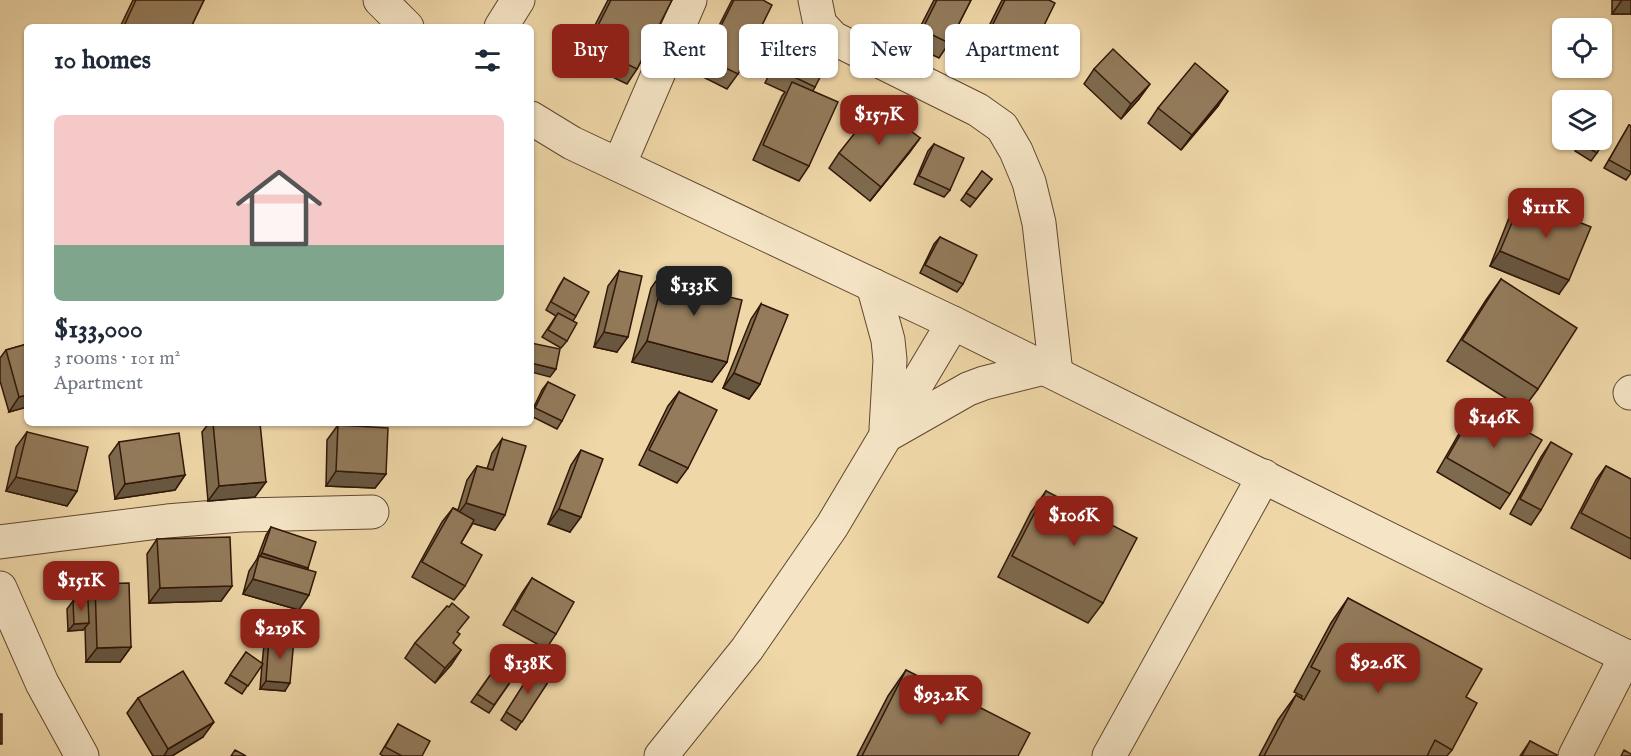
<!DOCTYPE html>
<meta charset="utf-8">
<style>
body{margin:0;font-family:"IM FELL English",serif;background:#f6f6f7;color:#1f2937;height:100vh;display:flex;flex-direction:column;font-size:22px;white-space:nowrap}
*{box-sizing:border-box;margin:0}
p{font-size:20px;color:#747a83}
.icon{flex:none;width:33px;height:33px;fill:none;stroke:currentColor;stroke-width:2;stroke-linecap:round;stroke-linejoin:round}
.map{position:relative;flex:1;overflow:hidden}
.side{position:absolute;left:24px;top:24px;width:510px;height:402px;display:flex;flex-direction:column;background:#fff;border-radius:9px;box-shadow:0 2px 4px #0004}
.side>*{flex:none}
.top-card{position:absolute;left:552px;top:24px;width:570px;height:54px;display:flex;gap:12px}
.tools{position:absolute;left:1552px;top:18px;display:grid;gap:12px}
.tools a{display:grid;place-items:center;width:60px;height:60px;border-radius:9px;background:#fff;box-shadow:0 2px 4px #0004;font-size:30px}
.price{position:absolute;translate:-50% -51px;padding:0 14px;border-radius:12px;background:#8f2418;color:#fff;font-size:20px;line-height:39px;filter:drop-shadow(0 2px 3px #0008)}
.price::after{content:'';position:absolute;left:50%;top:36px;width:18px;height:14px;margin-left:-9px;background:inherit;clip-path:polygon(0 0,100% 0,50% 100%)}
.price.active{background:#222;color:#fff}
ul{padding:0;list-style:none}
li{display:grid;align-content:center;gap:12px;height:318px;padding:0 30px}
li span{display:grid;place-items:center;height:186px;border-radius:9px;color:#555}
li>.icon{margin-inline-start:auto}
span .icon{width:108px;height:108px;fill:#fffc;stroke-width:1}
li b{font-size:26px}
h2{display:flex;justify-content:space-between;align-items:center;height:72px;padding:0 30px;font-size:26px}
.chip{padding:0 21px;border-radius:9px;background:#fff;box-shadow:0 2px 4px #0004;font-size:21px;line-height:54px}
.chip.active{background:#8f2418;color:#fff}
.map>svg:first-child{display:block}
.lines{fill:none;stroke-linecap:round;stroke-linejoin:round}
.minor-casing{stroke:#60472f;stroke-width:35}
.minor{stroke:#f5e5c6;stroke-width:33}
.wall{fill:#7e6a4e;stroke:#301707;stroke-width:1.5}
.shaded-wall{fill:#675640;stroke:#301707;stroke-width:1.5}
.building{fill:#937b5b;stroke:#301707;stroke-width:1.5}
</style>
<div class="map">
<svg width="1631" height="756" viewBox="0 0 1631 756">
<rect width="100%" height="100%" fill="#efd7a8"/>
<filter id="stains"><feTurbulence type="fractalNoise" baseFrequency=".00333" numOctaves="4"/><feColorMatrix values="0 0 0 0 .2 0 0 0 0 .09 0 0 0 0 .02 0 0 0 .5 -.17"/></filter>
<radialGradient id="worn" r=".72"><stop offset=".6" stop-color="#630" stop-opacity="0"/><stop offset="1" stop-color="#630" stop-opacity=".3"/></radialGradient>
<g class="lines">
<g class="minor-casing">
<g id="minor">
<polyline points="380,0 407,27"/>
<polyline points="815,0 820,24 833,38 978,110 1002,127 1016,151 1029,182 1039,223 1056,373"/>
<polyline points="501,27 518,0"/>
<polyline points="531,118 572,143 953,323 1631,659"/>
<polyline points="619,165 690,0"/>
<polyline points="873,285 888,340 890,360 886,429"/>
<polyline points="1630,393 1631,392"/>
<polyline points="889,434 968,389 984,383 1044,368"/>
<polyline points="0,542 167,521 241,515 372,512"/>
<polyline points="0,588 42,683 82,756"/>
<polyline points="661,756 747,649 832,526 953,323"/>
<polyline points="1109,756 1264,476"/>
<polyline points="1575,756 1626,656"/>
</g>
</g>
<use href="#minor" class="minor"/>
</g>
<g class="wall">
<polygon points="133,0 204,0 191,27 120,27"/>
<polygon points="608,0 672,0 637,69 627,84 577,60"/>
<polygon points="732,0 763,0 738,74 727,89 695,73"/>
<polygon points="934,0 971,0 949,43 939,58 911,45"/>
<polygon points="1002,0 1049,0 1027,60 1016,75 975,54"/>
<rect x="1612" y="0" width="19" height="14"/>
<polygon points="789,40 815,87 813,91 809,166 799,181 753,160 782,96 785,92 765,83 779,55"/>
<polygon points="1094,69 1139,99 1121,119 1084,84"/>
<polygon points="1218,106 1181,150 1148,123 1158,108"/>
<polygon points="1629,125 1631,126 1631,173 1626,180 1604,168"/>
<polygon points="920,138 909,153 870,201 829,168 839,153"/>
<polygon points="1582,140 1602,140 1597,153 1591,161 1575,151"/>
<polygon points="934,144 950,190 944,197 914,184 928,151"/>
<polygon points="982,171 992,179 970,207 961,200"/>
<polygon points="1522,199 1559,294 1490,266 1511,213"/>
<polygon points="940,237 963,284 957,292 920,273 934,244"/>
<polygon points="666,267 700,290 727,362 712,382 632,362 651,288"/>
<polygon points="619,271 617,352 594,347 608,286"/>
<polygon points="564,278 576,316 573,321 567,341 561,348 542,337 556,316 546,310 559,286"/>
<polygon points="1501,279 1538,389 1523,409 1447,361 1486,300"/>
<polygon points="761,304 760,384 749,399 723,388 751,319"/>
<polygon points="27,344 27,407 9,412 0,381 0,358 6,350"/>
<polygon points="548,382 562,421 557,429 531,416 531,413 542,390"/>
<polygon points="679,392 688,468 677,483 639,465 668,406"/>
<polygon points="1478,404 1510,494 1500,509 1437,472 1468,418"/>
<polygon points="209,423 260,423 255,497 208,501 202,432"/>
<polygon points="338,425 386,474 375,488 326,486 327,440"/>
<polygon points="27,432 77,491 67,506 6,491 16,447"/>
<polygon points="502,439 495,530 473,523 461,543 465,586 454,600 412,577 442,522 453,508 458,510 467,480 477,466 487,469 492,453"/>
<polygon points="119,442 185,475 175,490 115,499 109,456"/>
<polygon points="1551,442 1541,510 1531,525 1510,514 1541,457"/>
<polygon points="581,450 570,532 548,524 571,465"/>
<polygon points="1606,466 1631,479 1631,559 1571,528 1596,480"/>
<polygon points="1046,491 1103,603 1088,623 998,577 1031,512"/>
<polygon points="271,527 308,568 299,610 243,594 249,571 257,559 266,535"/>
<polygon points="157,539 232,586 221,601 149,603 147,554"/>
<polygon points="532,578 556,634 546,649 503,625 522,593"/>
<polygon points="95,584 131,647 120,662 86,662 85,627 83,630 68,631 67,609 73,601 84,601 84,599"/>
<polygon points="1348,598 1466,697 1452,750 1447,756 1259,756 1278,720 1296,695 1301,698 1302,696 1294,692 1331,623"/>
<polygon points="458,633 453,644 461,650 451,665 435,683 405,658 415,643"/>
<polygon points="269,637 285,691 260,689 262,664 242,694 225,683 246,652 262,664 264,645"/>
<polygon points="508,650 524,662 489,713 471,702"/>
<polygon points="534,668 550,679 516,730 501,720"/>
<polygon points="906,670 1018,756 857,756 888,696"/>
<polygon points="138,698 203,737 172,756 153,756 127,713"/>
<polygon points="398,724 422,756 383,756 380,754"/>
<polygon points="1530,741 1556,756 1520,756"/>
</g>
<g class="shaded-wall">
<polygon points="1622,0 1631,0 1631,14 1612,14"/>
<polygon points="1150,84 1139,99 1121,119 1131,104"/>
<polygon points="1228,91 1218,106 1181,150 1192,135"/>
<polygon points="920,138 909,153 870,201 881,187"/>
<polygon points="1500,251 1569,280 1559,294 1490,266"/>
<polygon points="604,332 628,337 617,352 594,347"/>
<polygon points="647,341 727,362 712,382 632,362"/>
<polygon points="531,363 556,369 550,377 531,372"/>
<polygon points="734,373 760,384 749,399 723,388"/>
<polygon points="27,395 27,407 9,412 19,397"/>
<polygon points="336,471 386,474 375,488 326,486"/>
<polygon points="185,475 175,490 115,499 125,484"/>
<polygon points="16,477 77,491 67,506 6,491"/>
<polygon points="266,482 255,497 208,501 219,486"/>
<polygon points="466,503 505,515 495,530 455,518"/>
<polygon points="559,509 581,517 570,532 548,524"/>
<polygon points="262,553 308,568 302,576 259,558"/>
<polygon points="253,579 309,595 299,610 243,594"/>
<polygon points="232,586 221,601 149,603 160,588"/>
<polygon points="89,623 83,630 68,631 74,624"/>
<polygon points="131,647 120,662 86,662 97,648"/>
<polygon points="461,650 451,665 435,683 445,668"/>
<polygon points="266,681 290,683 285,691 260,689"/>
<polygon points="214,722 203,737 172,756 164,756 168,749"/>
</g>
<g class="building">
<polygon points="136,0 204,0 191,27 125,27 124,26"/>
<polygon points="611,0 672,0 637,69 588,45"/>
<polygon points="734,0 763,0 772,5 738,74 705,58"/>
<polygon points="937,0 971,0 949,43 922,30"/>
<polygon points="1005,0 1049,0 1055,3 1027,60 985,40"/>
<polygon points="789,40 829,60 815,87 775,68"/>
<polygon points="1113,49 1150,84 1131,104 1094,69"/>
<polygon points="1195,63 1228,91 1192,135 1158,108"/>
<polygon points="792,82 838,102 809,166 763,145"/>
<polygon points="877,105 920,138 881,187 839,153"/>
<polygon points="1602,123 1611,129 1597,153 1580,143 1583,140 1602,140"/>
<polygon points="1629,125 1631,126 1631,172 1609,160"/>
<polygon points="934,144 964,158 950,190 919,176"/>
<polygon points="982,171 992,179 976,199 966,193"/>
<polygon points="1522,199 1591,227 1569,280 1500,251"/>
<polygon points="940,237 977,255 963,284 925,265"/>
<polygon points="666,267 703,277 700,290 742,300 727,362 647,341"/>
<polygon points="619,271 642,276 628,337 604,332"/>
<polygon points="564,278 589,292 576,316 551,302"/>
<polygon points="1501,279 1577,328 1538,389 1462,340"/>
<polygon points="761,304 788,315 760,384 734,373"/>
<polygon points="558,313 577,323 567,341 548,330"/>
<polygon points="531,343 560,349 556,369 531,363"/>
<polygon points="27,344 27,395 19,397 6,350"/>
<polygon points="548,382 575,395 562,421 535,408"/>
<polygon points="679,392 717,410 688,468 649,450"/>
<polygon points="1478,404 1542,440 1510,494 1447,458"/>
<polygon points="213,423 260,423 266,482 219,486"/>
<polygon points="338,425 388,428 386,474 336,471"/>
<polygon points="27,432 88,447 77,491 16,477"/>
<polygon points="179,433 185,475 125,484 119,442"/>
<polygon points="502,439 526,446 505,515 466,503 477,466 493,470"/>
<polygon points="1551,442 1572,454 1541,510 1520,499"/>
<polygon points="581,450 603,459 581,517 559,509"/>
<polygon points="1606,466 1631,479 1631,539 1581,513"/>
<polygon points="1046,491 1137,538 1103,603 1012,556"/>
<polygon points="453,508 474,520 461,543 482,555 465,586 422,562"/>
<polygon points="271,527 316,542 308,568 262,553"/>
<polygon points="230,537 232,586 160,588 157,539"/>
<polygon points="259,556 316,572 309,595 253,579"/>
<polygon points="532,578 574,602 556,634 514,610"/>
<polygon points="129,583 131,647 97,648 95,584"/>
<polygon points="1348,598 1482,669 1466,697 1477,703 1452,750 1435,740 1427,756 1264,756 1296,695 1304,700 1320,671 1311,667"/>
<polygon points="73,601 88,601 89,623 74,624"/>
<polygon points="452,603 469,617 457,632 460,634 453,643 461,650 445,668 415,643 447,606 449,607"/>
<polygon points="269,637 294,639 290,683 266,681"/>
<polygon points="508,650 524,662 494,705 477,694"/>
<polygon points="246,652 263,664 248,686 230,675"/>
<polygon points="534,668 550,679 522,722 506,712"/>
<polygon points="906,670 1030,733 1018,756 862,756"/>
<polygon points="183,671 214,722 168,749 138,698"/>
<rect x="0" y="714" width="2" height="30"/>
<polygon points="398,724 430,741 422,756 402,756 385,747"/>
<polygon points="1530,741 1557,755 1556,756 1522,756"/>
<polygon points="235,750 246,756 231,756"/>
<polygon points="1624,750 1631,754 1631,756 1621,756"/>
</g>
<rect width="100%" height="100%" filter="url(#stains)"/>
<rect width="100%" height="100%" fill="url(#worn)"/>
</svg>
<div class="tools">
<a><svg class="icon" aria-label="locate" viewBox="0 0 24 24"><circle cx="12" cy="12" r="6"/><path d="M12 2v4M12 18v4M2 12h4M18 12h4"/></svg></a>
<a><svg class="icon" aria-label="layers" viewBox="0 0 24 24"><path d="M12 4l9 5-9 5-9-5zM3 14l9 5 9-5"/></svg></a>
</div>
<b class="price" style="left:879px;top:146px">$157K</b>
<b class="price" style="left:1546px;top:239px">$111K</b>
<b class="price active" style="left:694px;top:317px">$133K</b>
<b class="price" style="left:1494px;top:449px">$146K</b>
<b class="price" style="left:1074px;top:547px">$106K</b>
<b class="price" style="left:81px;top:612px">$151K</b>
<b class="price" style="left:280px;top:660px">$219K</b>
<b class="price" style="left:1378px;top:694px">$92.6K</b>
<b class="price" style="left:528px;top:695px">$138K</b>
<b class="price" style="left:941px;top:726px">$93.2K</b>
<div class="top-card">
<a class="chip active">Buy</a>
<a class="chip">Rent</a>
<a class="chip">Filters</a>
<a class="chip">New</a>
<a class="chip">Apartment</a>
</div>
<section class="side">
<h2>10 homes<svg class="icon" aria-label="filters" viewBox="0 0 24 24"><path d="M4 7h16M4 17h16"/><circle cx="9" cy="7" r="2"/><circle cx="15" cy="17" r="2"/></svg></h2>
<ul>
<li><span style="background:linear-gradient(#f6c9c9 70%,#7fa58c 0)"><svg class="icon" aria-label="home" viewBox="0 0 24 24"><path d="M3 11l9-7 9 7M6 9v11h12V9"/></svg></span><div><b>$133,000</b><p>3 rooms · 101 m²</p><p>Apartment</p></div></li>
</ul>
</section>
</div>
